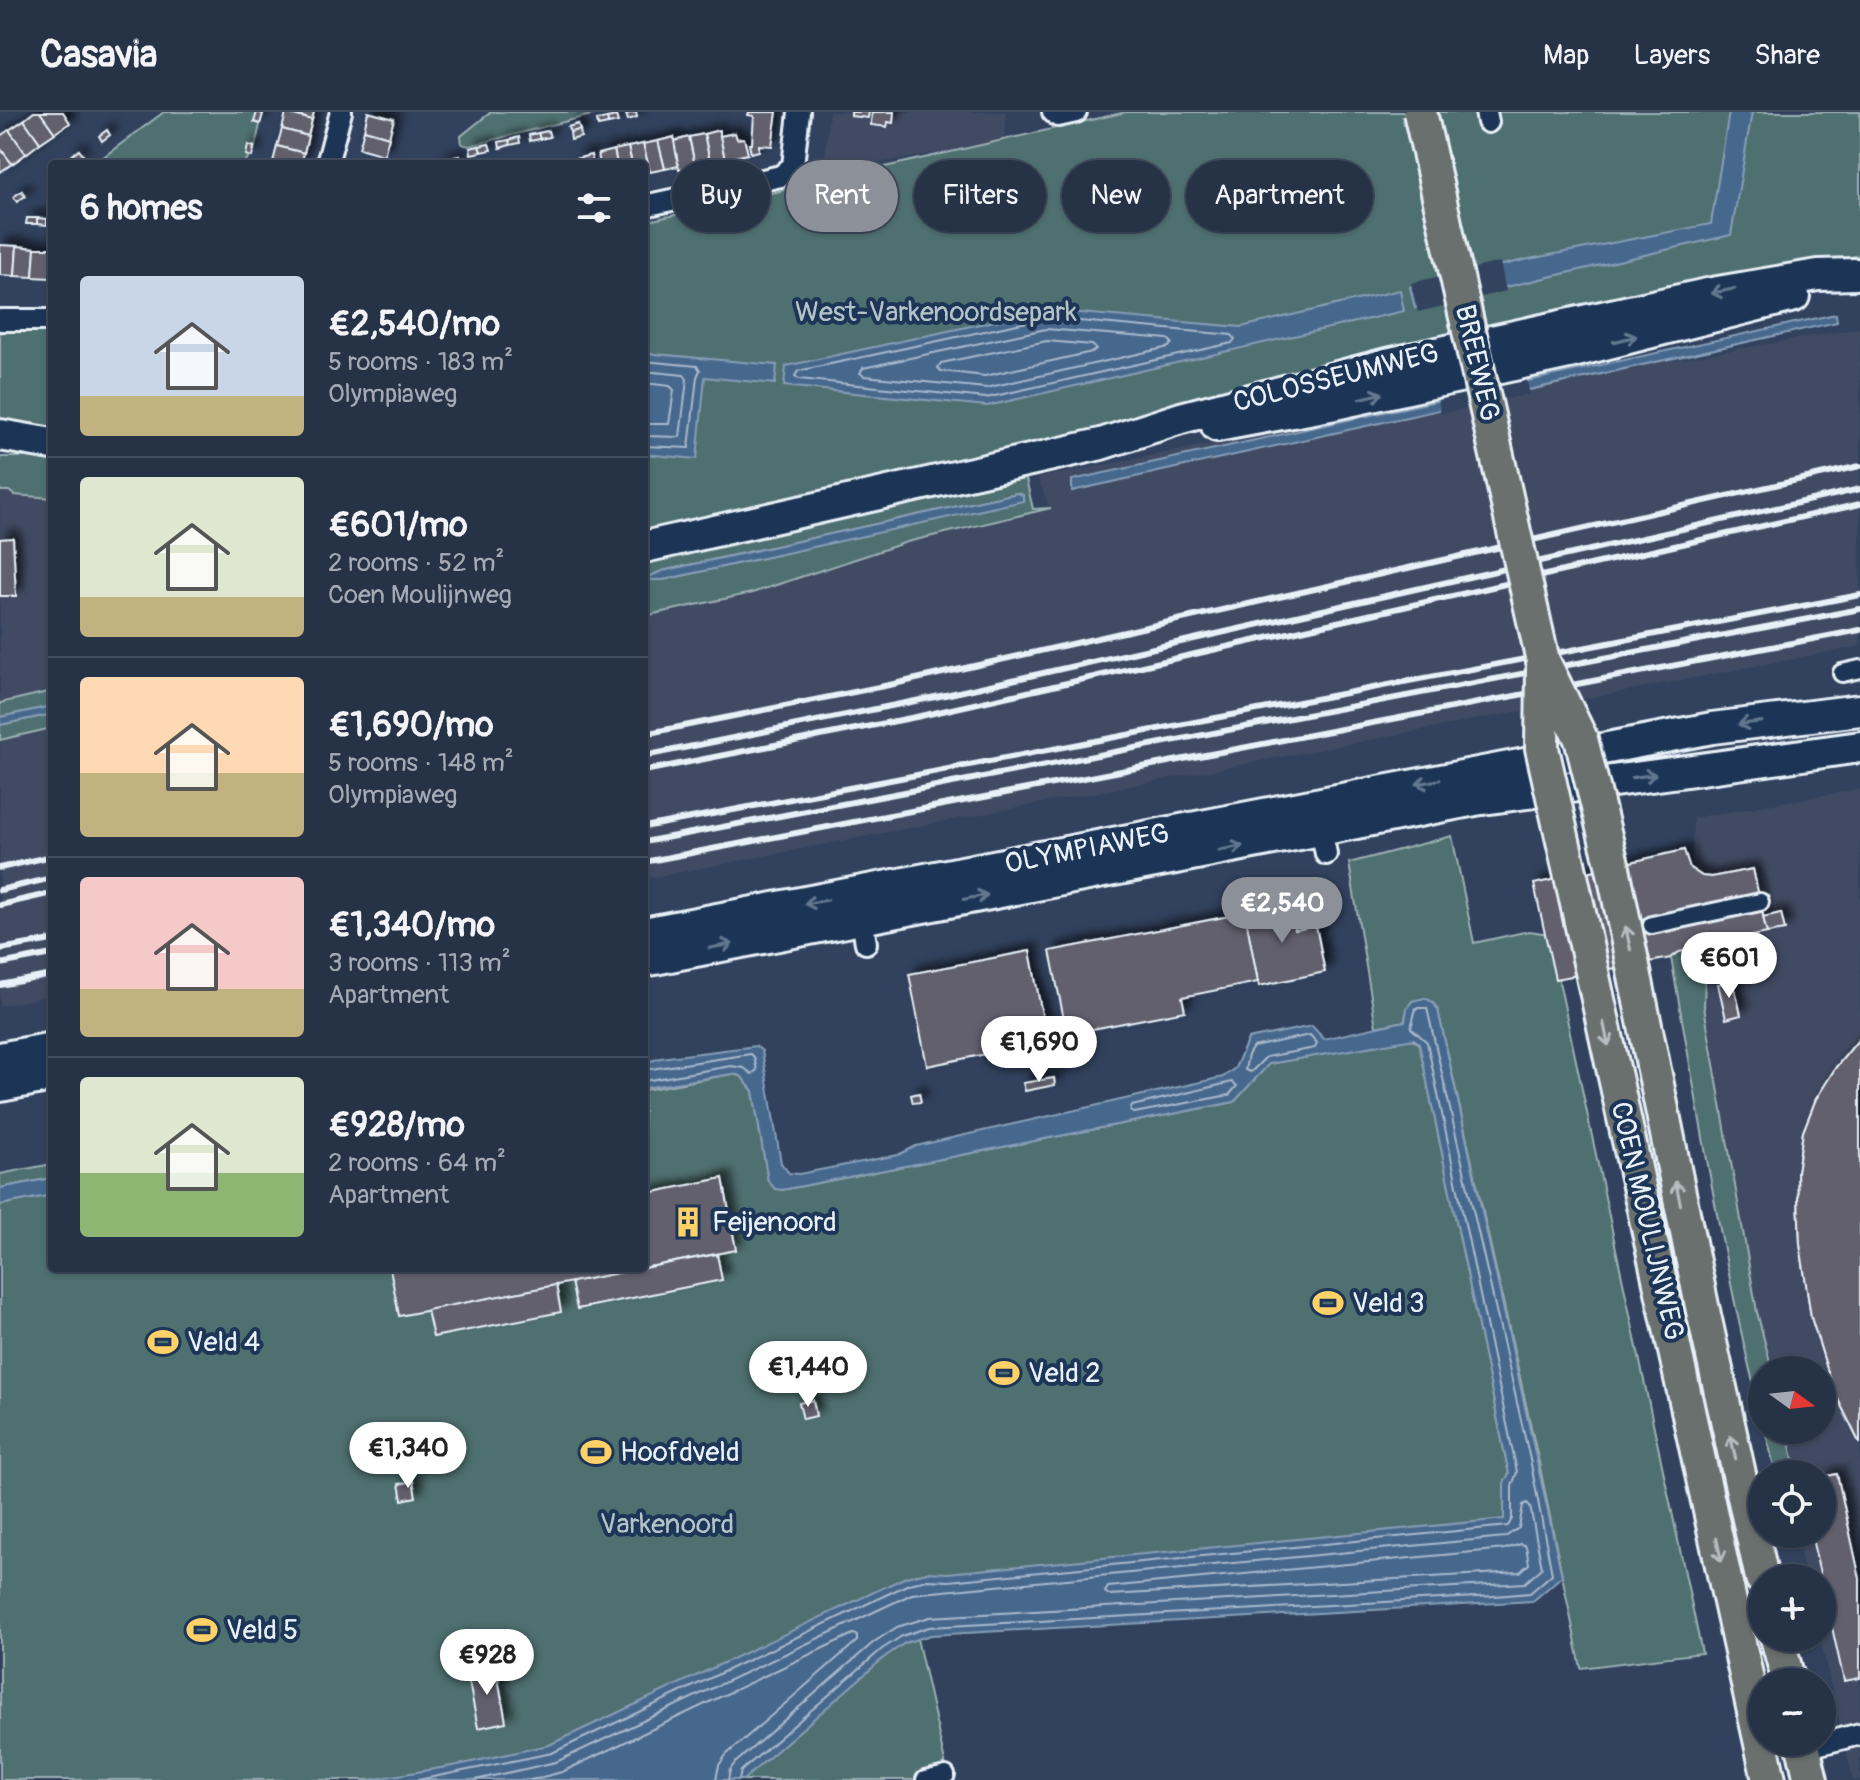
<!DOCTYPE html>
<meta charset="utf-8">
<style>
body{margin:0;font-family:Pangolin,sans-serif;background:#323e51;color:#f1f3f6;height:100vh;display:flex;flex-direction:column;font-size:30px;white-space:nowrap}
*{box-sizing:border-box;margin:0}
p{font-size:26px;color:#a4aab3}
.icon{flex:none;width:44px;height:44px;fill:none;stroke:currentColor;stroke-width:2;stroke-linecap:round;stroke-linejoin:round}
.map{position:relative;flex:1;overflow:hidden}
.drawer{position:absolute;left:48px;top:48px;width:600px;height:1112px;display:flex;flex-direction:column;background:#263246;border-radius:8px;box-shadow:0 2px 6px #0004,0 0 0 2px #424d5f}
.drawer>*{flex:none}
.top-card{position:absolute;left:672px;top:48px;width:760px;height:72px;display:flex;gap:16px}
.needle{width:52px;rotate:105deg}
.buttons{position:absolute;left:1748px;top:1244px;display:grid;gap:16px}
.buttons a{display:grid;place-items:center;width:88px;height:88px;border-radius:50%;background:#263246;box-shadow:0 2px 6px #0004,0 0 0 2px #424d5f;font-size:40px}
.price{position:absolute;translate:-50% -68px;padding:0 18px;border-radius:28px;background:#fff;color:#222;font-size:26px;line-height:52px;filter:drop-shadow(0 2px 4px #0008)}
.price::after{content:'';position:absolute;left:50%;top:48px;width:24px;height:18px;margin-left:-12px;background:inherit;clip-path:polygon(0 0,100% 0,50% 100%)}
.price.active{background:#8c9099;color:#fff}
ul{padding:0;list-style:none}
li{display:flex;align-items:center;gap:24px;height:200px;padding:0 32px}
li+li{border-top:2px solid #424d5f}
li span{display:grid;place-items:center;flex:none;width:224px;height:160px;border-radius:8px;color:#555}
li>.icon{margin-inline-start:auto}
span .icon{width:96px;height:96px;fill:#fffc;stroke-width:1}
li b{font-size:34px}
h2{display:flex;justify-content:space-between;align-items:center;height:96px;padding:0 32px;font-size:34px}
.chip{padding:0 28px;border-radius:36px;background:#263246;box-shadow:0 2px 6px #0004,0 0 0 2px #424d5f;font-size:28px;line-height:72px}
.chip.active{background:#8c9099;color:#fff}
header{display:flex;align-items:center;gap:48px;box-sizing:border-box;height:112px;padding:0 40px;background:#263246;border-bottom:2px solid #424d5f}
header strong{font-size:38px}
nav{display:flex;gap:44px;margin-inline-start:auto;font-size:28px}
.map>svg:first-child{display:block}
.built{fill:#414b63}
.green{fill:#507070;stroke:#9cb0b4;stroke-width:2;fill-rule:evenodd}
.water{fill:#47688d;stroke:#879fb8;stroke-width:2}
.pier{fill:#32425e}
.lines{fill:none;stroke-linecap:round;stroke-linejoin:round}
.shore{stroke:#a8bacd;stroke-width:2}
.building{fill:#64616e;stroke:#e8f1f8;stroke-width:2;filter:url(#shadow)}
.pedestrian-casing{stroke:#e8f1f8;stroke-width:22}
.minor-casing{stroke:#e8f1f8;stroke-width:26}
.secondary-casing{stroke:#e8f1f8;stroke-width:36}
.primary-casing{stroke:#e8f1f8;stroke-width:38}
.pedestrian{stroke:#1d3557;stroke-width:16}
.minor{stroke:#1d3557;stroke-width:20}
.secondary{stroke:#1d3557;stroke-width:30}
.primary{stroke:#6b706d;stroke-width:32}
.rail{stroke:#e8f1f8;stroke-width:6}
.primary-bridge-casing{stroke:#e8f1f8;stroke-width:38;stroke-linecap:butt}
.primary-bridge{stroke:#6b706d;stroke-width:32}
.oneway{stroke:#64778f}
.oneway2{stroke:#b6bdc0}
.labels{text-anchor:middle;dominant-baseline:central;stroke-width:8;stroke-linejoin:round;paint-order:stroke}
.park-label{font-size:28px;fill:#b3c4c8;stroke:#1d3557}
.street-label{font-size:28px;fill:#e8f1f8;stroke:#1d3557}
.poi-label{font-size:28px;fill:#e8f1f8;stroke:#1d3557;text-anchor:start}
</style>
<header>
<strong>Casavia</strong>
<nav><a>Map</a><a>Layers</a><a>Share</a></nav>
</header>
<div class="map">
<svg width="1860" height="1668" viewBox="0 0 1860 1668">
<defs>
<filter id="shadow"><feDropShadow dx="7" dy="-7" stdDeviation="4" flood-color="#0009"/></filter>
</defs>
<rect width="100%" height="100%" fill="#32425e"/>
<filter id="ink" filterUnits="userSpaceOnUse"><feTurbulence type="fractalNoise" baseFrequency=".0125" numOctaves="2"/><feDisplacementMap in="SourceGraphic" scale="16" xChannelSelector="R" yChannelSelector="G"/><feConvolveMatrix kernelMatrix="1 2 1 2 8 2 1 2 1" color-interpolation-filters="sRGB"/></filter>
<g filter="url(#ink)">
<g class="built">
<polygon points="829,0 1006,0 1004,30 824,60"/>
<polygon points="1860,216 1860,534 644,767 644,504 752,481 907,430 1050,397 1038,366 1354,304"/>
<polygon points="0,379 9,379 14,383 52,386 52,579 0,591"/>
<polygon points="52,616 52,883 0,894 0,628"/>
<polygon points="1860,677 1860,1668 1853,1668 1820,1526 1822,1466 1806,1466 1796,1422 1822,1422 1822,1362 1782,1362 1773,1318 1822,1318 1822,1258 1762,1258 1690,858 1693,706"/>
</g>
<g class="green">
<polygon points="164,0 263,0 254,39 243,52 94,52"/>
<polygon points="491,0 603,0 469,34 462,32 461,24"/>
<path d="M1126,0H1860V143C1453,229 1049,330 644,423V110Z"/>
<polygon points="52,218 52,319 0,313 0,220"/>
<polygon points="0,345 52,345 52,386 14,383 9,379 0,379"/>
<path d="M1025,363L1033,397L1051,396L907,430L752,481L644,504V449ZM1017,381L1023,388L663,468H648V465L662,459Z"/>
<polygon points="52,579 52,594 0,605 0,591"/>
<polygon points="52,602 52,616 0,628 0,613"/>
<polygon points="1452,724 1474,831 1529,819 1549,822 1702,1541 1581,1556 1539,1351 1438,898 1406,902 1405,909 1376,915 1349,751"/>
<path d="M1706,834L1704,895L1757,1200L1772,1258H1762V1307C1723,1155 1699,1000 1671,846L1679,840Z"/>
<polygon points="1410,927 1419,931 1509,1362 1537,1440 911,1500 949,1668 0,1668 0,1093 52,1083 52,1156 644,1156 644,978 732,962 741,964 753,979 768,1069 782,1078 1234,990 1268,952"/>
<polygon points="52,1052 52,1066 0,1076 0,1062"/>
<polygon points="1765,1318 1786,1318 1797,1362 1776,1362"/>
</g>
<g class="water">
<polygon points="1729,0 1752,0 1731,123 1415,196 1410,175 1524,148 1711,112"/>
<polygon points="1400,178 1404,199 987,294 784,274 786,254 1045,198 1241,215"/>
<polygon points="1836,202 1837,210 1072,379 1072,368"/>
<polygon points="644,241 777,253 775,272 705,265 697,347 644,342"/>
<polygon points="1017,381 1023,383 1023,389 663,468 648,468 648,465 662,459"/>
<polygon points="52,594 52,602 0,613 0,605"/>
<polygon points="1425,886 1433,890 1438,898 1562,1464 1533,1489 931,1523 905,1531 886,1544 743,1668 369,1668 458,1653 549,1633 906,1465 927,1460 948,1461 1504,1407 1504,1371 1509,1362 1419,931 1414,927 1269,952 1234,990 782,1078 775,1077 768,1069 753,979 741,964 732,962 644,976 644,951 660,946 756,934 762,939 781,1051 789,1061 799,1062 898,1043 916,1034 1223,965 1235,956 1248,927 1312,914 1324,927 1405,909 1407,896 1412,889"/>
<polygon points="52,1066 52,1083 0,1093 0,1076"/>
</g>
<g class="pier">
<polygon points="1500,150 1506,179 1418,200 1411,171"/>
<polygon points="1526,266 1530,282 1441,302 1437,285"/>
</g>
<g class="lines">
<g class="shore">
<polygon points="1046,206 1232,223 1235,227 1232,231 986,286 799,267 795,264 798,259"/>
<polygon points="1046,217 1168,227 1172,231 1169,235 986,276 864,264 860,261 863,256"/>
<polygon points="1047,229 1092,233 1096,237 1092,240 985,264 941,259 938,256 941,251"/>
<polyline points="644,249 697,254 700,258 697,265 689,336 644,334"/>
<polyline points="644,259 684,263 687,267 680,325 644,324"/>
<polyline points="644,271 670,274 674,278 669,312 644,312"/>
<polygon points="1310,923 1317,931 1315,936 1266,945 1251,960 1245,958 1248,943 1253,935"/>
<polyline points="644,958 751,942 754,945 757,958 752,962 744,956 731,954 644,969"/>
<polygon points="1232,970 1237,974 1229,983 1134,1001 1130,999 1132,994"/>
<polygon points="1521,1432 1526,1434 1529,1452 1520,1460 1109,1483 1105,1480 1108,1475 1505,1437"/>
<polyline points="418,1668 552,1641 909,1472 927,1468 949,1469 1508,1414 1512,1407 1512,1374 1517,1360 1427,930 1411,916 1416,896 1427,896 1531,1352 1552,1462 1530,1481 1495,1484 929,1515 902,1524 882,1537 741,1659 739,1668"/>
<polyline points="475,1668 556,1650 912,1482 1505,1425 1519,1416 1523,1393 1527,1391 1530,1394 1542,1456 1525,1471 930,1505 897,1515 874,1530 735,1651 730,1658 728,1668"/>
<polyline points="531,1668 562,1660 853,1522 857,1523 857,1529 726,1643 719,1653 716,1668"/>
</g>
</g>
<g class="building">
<polygon points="34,0 40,0 55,21 40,31 24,8"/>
<polygon points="40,0 63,0 70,11 55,21"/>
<polygon points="257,0 263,2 260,12 254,10"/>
<polygon points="286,0 314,0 312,8"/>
<polygon points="368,0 394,7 389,25 364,18"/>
<polygon points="636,0 637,5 628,8 626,2"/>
<polygon points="749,0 777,0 772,34 759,33 759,39 751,41 749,32 752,32 754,4 748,3"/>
<polygon points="851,0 869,0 868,6 851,4"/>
<polygon points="872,0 894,0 893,11 888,10 887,15 871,13"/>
<polygon points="286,1 312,8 308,24 282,17"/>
<polygon points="616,4 618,10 608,12 607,6"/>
<polygon points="607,6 608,12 598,14 597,8"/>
<polygon points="24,8 40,31 26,42 9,18"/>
<polygon points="578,12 580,18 570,20 568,15"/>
<polygon points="282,17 308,24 304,41 277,34"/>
<polygon points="9,18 26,42 12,52 0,36 0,24"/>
<polygon points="107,18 110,23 102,29 99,24"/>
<polygon points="364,18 389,25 384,43 359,36"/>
<polygon points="580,18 581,25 571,28 570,20"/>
<polygon points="719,18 725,47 710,50 704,22"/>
<polygon points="548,19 550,25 540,27 538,21"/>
<polygon points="538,21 540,27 530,29 529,23"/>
<polygon points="735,21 737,27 744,26 748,42 725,47 720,24"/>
<polygon points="704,22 710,50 695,54 689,25"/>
<polygon points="519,25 520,31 510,33 509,28"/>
<polygon points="674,25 679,54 665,57 658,29"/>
<polygon points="689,25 695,54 679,57 674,29"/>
<polygon points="509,28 510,33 500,36 499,30"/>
<polygon points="658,29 665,57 650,60 643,32"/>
<polygon points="489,32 491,38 481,40 479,34"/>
<polygon points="643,32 650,60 644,62 644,52 632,52 628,35"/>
<polygon points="248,33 254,35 252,45 246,43"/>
<polygon points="277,34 304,41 301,52 273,50"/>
<polygon points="479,34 481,40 471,42 470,36"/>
<polygon points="628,35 632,52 617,52 614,38"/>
<polygon points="0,36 12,52 0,60"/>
<polygon points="79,38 83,43 74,49 71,44"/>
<polygon points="614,38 617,52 600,52 598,42"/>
<polygon points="591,43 593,52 577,52 575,47"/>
<polygon points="460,44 461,50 441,52 440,48"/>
<polygon points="22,79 25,84 17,90 13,85"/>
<polygon points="27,106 37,106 37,112 26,112"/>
<polygon points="37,106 47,107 47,113 37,112"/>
<polygon points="0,133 17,134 15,164 0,163"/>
<polygon points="17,134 35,136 33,165 15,164"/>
<polygon points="35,136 52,136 51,166 33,165"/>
<polygon points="13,426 16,484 0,484 0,427"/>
<polygon points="1684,738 1690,756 1702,764 1711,765 1753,757 1767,821 1679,840 1671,846 1555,867 1534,772"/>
<polygon points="1289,788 1295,818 1316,814 1325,860 1259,874 1244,798"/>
<polygon points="1245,801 1258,870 1182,885 1185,899 1067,922 1050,839"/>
<polygon points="1781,801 1785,818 1767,821 1763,805"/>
<polygon points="1030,839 1050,945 1004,954 1001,939 927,954 909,862"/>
<polygon points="1733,869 1741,903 1726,907 1718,872"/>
<polygon points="1859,927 1860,927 1860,1332 1834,1279 1811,1205 1800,1132 1797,1060 1803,1020 1816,987 1836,955"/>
<polygon points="1859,927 1860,927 1860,1332 1834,1279 1811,1205 1800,1132 1797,1060 1803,1020 1816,987 1836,955"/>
<polygon points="1054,966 1055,973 1025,979 1023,971"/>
<polygon points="919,981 921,990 913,991 911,983"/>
<polygon points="723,1066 736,1138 644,1156 644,1082"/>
<polygon points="717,1142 722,1168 577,1197 571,1170"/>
<polygon points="390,1156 643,1156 399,1204"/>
<polygon points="556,1173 561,1200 433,1225 427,1198"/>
<polygon points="813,1288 816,1304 803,1307 799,1291"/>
<polygon points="1837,1362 1860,1467 1860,1566 1844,1569 1811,1422 1822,1422 1822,1365"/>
<polygon points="413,1369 416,1385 402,1388 399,1372"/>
<polygon points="496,1555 506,1610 478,1616 467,1560"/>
</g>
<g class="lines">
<g class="pedestrian-casing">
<g id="pedestrian">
<polyline points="1842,561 1860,557"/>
<polyline points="1652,813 1760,790"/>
<polyline points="925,1668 946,1663"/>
</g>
</g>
<g class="minor-casing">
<g id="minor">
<polyline points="1053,0 1058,4 1076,0"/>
<polyline points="1486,0 1488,10"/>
<polyline points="327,52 341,0"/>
<polyline points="644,94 781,64 793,54 799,0"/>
<polyline points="0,208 52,208"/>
<polyline points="1319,707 1326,742"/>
<polyline points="860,798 866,831"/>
<polyline points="1804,1636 1860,1622"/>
</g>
</g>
<g class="secondary-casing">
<g id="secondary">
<polyline points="1217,314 1330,293 1573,240 1794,184"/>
<polyline points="0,323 52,332"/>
<polyline points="644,435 1101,332 1181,306 1387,252 1712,181 1818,163 1856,162"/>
<polyline points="644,821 1712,616 1860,598"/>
<polyline points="644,849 1475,688 1860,635"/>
<polyline points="0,946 52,936"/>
<polyline points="0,974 52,964"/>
</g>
</g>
<g class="primary-casing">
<g id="primary">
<polyline points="1613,756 1702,1194 1762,1466"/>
<polyline points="1571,764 1769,1668"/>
<polyline points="1777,1526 1789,1570"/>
<polyline points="1802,1630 1811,1668"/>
</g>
</g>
<use href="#pedestrian" class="pedestrian"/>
<use href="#minor" class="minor"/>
<use href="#secondary" class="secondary"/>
<use href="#primary" class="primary"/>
<g class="rail">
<polyline points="644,622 894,572 1860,354"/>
<polyline points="644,644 950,582 1860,377"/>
<polyline points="644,659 916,605 1860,392"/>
<polyline points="644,715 1860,483"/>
<polyline points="644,730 1860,497"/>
<polyline points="644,750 1860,518"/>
<polyline points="0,756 52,744"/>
<polyline points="0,778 52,766"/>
<polyline points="0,793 52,781"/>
<polyline points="0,837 52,828"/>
<polyline points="0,852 52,842"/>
<polyline points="0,873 52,863"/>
</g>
<g class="primary-bridge-casing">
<g id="primary-bridge">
<polyline points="1420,0 1543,549 1581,627 1613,756"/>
<polyline points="1543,556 1542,636 1571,764"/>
</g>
</g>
<use href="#primary-bridge" class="primary-bridge"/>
</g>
<defs><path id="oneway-shaft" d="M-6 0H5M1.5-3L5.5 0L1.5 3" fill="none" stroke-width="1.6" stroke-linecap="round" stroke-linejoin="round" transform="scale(2)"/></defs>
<g class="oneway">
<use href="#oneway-shaft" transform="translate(1723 179) rotate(169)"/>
<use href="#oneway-shaft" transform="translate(1625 227) rotate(-14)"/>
<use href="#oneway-shaft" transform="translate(1371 284) rotate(-13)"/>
<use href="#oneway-shaft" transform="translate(1750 611) rotate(173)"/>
<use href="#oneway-shaft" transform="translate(1644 664) rotate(-8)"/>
<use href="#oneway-shaft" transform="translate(1428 670) rotate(169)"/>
<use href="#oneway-shaft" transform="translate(1231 736) rotate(-11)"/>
<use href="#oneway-shaft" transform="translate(976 785) rotate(-11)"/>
<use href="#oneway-shaft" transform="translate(816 790) rotate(170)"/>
<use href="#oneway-shaft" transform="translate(721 834) rotate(-11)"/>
</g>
<g class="oneway2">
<use href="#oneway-shaft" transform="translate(1628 826) rotate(-102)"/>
<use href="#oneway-shaft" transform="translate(1606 922) rotate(78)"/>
<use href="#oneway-shaft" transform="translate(1678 1081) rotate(-102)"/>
<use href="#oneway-shaft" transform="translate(1733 1335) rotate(-103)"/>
<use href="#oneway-shaft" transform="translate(1719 1438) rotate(78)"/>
</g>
</g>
<defs>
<g id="building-bare" transform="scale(2.4)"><path d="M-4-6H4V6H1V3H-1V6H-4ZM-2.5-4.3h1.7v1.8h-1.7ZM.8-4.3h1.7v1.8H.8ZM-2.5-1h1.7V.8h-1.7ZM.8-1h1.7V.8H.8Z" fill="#ffd166" stroke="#1d3557" stroke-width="2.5" paint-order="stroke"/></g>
<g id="stadium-bare" transform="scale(2.4)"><path d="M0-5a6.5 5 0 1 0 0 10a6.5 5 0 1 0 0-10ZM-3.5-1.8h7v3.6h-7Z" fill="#ffd166" stroke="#1d3557" stroke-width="2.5" paint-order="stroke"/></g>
</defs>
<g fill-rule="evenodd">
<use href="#building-bare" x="688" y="1110"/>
<use href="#stadium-bare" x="1328" y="1191"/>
<use href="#stadium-bare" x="163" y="1230"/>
<use href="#stadium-bare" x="1004" y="1261"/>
<use href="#stadium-bare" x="596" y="1340"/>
<use href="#stadium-bare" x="202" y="1518"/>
</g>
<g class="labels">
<g class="park-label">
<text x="936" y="200">West-Varkenoordsepark</text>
<text x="667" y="1412">Varkenoord</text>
</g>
<g class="street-label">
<text transform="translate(1477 251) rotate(77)">BREEWEG</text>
<text transform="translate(1336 266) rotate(-14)">COLOSSEUMWEG</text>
<text transform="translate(1087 737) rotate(-11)">OLYMPIAWEG</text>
<text transform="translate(1647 1109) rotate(77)">COEN MOULIJNWEG</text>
</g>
<g class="poi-label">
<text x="712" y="1110">Feijenoord</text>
<text x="1352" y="1191">Veld 3</text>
<text x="187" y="1230">Veld 4</text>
<text x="1028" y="1261">Veld 2</text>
<text x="620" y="1340">Hoofdveld</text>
<text x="226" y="1518">Veld 5</text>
</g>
</g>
</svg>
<div class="buttons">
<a><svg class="needle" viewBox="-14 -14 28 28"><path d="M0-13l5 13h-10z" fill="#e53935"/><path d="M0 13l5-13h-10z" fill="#a4aab3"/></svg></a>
<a><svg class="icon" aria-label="locate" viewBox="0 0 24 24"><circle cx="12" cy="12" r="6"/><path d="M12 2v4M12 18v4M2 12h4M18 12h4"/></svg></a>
<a>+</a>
<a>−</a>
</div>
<b class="price active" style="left:1282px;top:833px">€2,540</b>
<b class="price" style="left:1729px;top:888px">€601</b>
<b class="price" style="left:1039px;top:972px">€1,690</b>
<b class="price" style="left:808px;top:1297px">€1,440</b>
<b class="price" style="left:408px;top:1378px">€1,340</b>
<b class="price" style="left:487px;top:1585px">€928</b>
<div class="top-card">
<a class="chip">Buy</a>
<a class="chip active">Rent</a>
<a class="chip">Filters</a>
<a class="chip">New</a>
<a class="chip">Apartment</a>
</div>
<section class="drawer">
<h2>6 homes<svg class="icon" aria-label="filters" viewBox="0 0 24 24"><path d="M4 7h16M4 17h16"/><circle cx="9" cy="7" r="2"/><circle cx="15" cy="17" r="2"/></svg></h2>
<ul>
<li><span style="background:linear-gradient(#c9d6e8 75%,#c2b280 0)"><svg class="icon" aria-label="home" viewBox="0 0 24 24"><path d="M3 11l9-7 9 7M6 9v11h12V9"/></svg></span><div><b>€2,540/mo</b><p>5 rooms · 183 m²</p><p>Olympiaweg</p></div></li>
<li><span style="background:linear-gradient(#dfe7d0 75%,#c2b280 0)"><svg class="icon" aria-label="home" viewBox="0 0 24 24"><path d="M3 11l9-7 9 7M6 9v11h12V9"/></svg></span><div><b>€601/mo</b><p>2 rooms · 52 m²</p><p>Coen Moulijnweg</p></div></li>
<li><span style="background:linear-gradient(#ffd9b3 60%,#c2b280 0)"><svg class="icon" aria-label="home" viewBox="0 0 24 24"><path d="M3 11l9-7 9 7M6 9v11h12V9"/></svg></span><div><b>€1,690/mo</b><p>5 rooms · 148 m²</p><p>Olympiaweg</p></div></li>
<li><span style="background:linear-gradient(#f6c9c9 70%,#c2b280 0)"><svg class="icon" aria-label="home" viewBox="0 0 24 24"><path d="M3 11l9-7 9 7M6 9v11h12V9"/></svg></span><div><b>€1,340/mo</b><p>3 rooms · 113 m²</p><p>Apartment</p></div></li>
<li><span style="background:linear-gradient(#dfe7d0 60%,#8fb573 0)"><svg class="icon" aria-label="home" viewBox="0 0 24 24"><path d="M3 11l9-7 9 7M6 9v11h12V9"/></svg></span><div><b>€928/mo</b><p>2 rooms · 64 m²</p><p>Apartment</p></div></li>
</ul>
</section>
</div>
